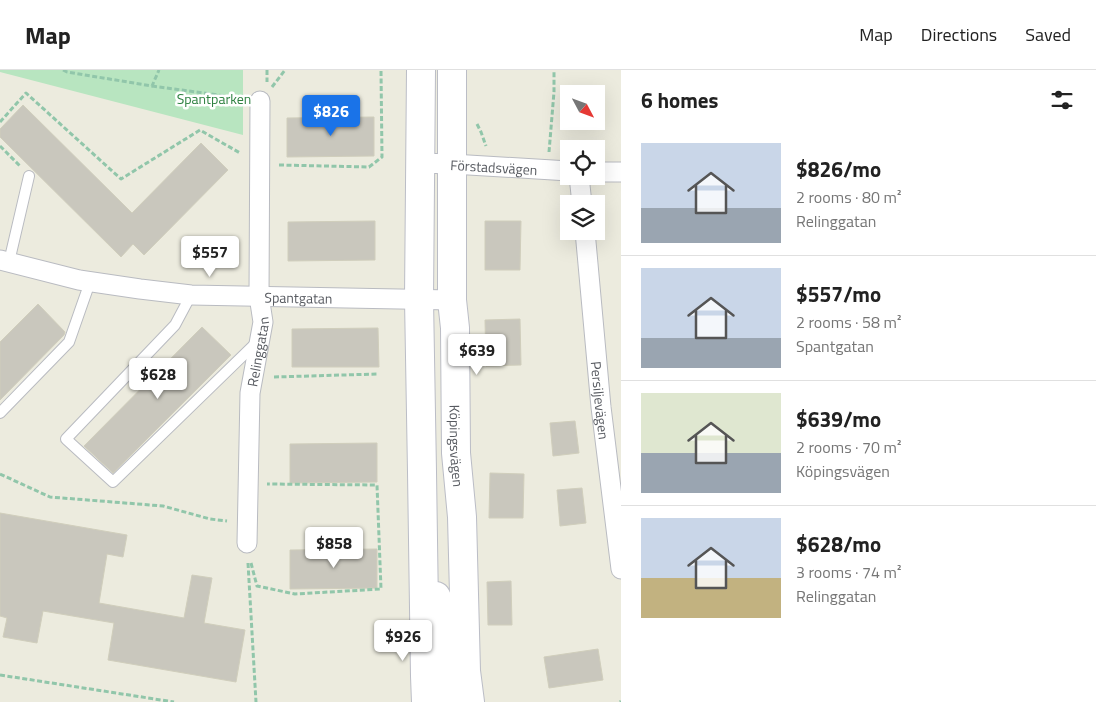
<!DOCTYPE html>
<meta charset="utf-8">
<style>
body{margin:0;font-family:"Titillium Web",sans-serif;background:#f2f2f2;color:#222;height:100vh;display:flex;flex-direction:column;font-size:19px;white-space:nowrap}
*{box-sizing:border-box;margin:0}
p{font-size:16px;color:#767676}
.icon{flex:none;width:28px;height:28px;fill:none;stroke:currentColor;stroke-width:2;stroke-linecap:round;stroke-linejoin:round}
.map{position:relative;flex:1;overflow:hidden}
.details{display:flex;flex-direction:column;background:#fff;width:475px}
.details>*{flex:none}
.needle{width:32px;rotate:131deg}
.controls{position:absolute;left:560px;top:15px;display:grid;gap:10px}
.controls a{display:grid;place-items:center;width:45px;height:45px;border-radius:0px;background:#fff;box-shadow:0 5px 20px #0002;font-size:25px}
.price{position:absolute;translate:-50% -42px;padding:0 11px;border-radius:5px;background:#fff;color:#222;font-size:16px;line-height:32px;filter:drop-shadow(0 1px 2px #0008)}
.price::after{content:'';position:absolute;left:50%;top:30px;width:15px;height:11px;margin-left:-8px;background:inherit;clip-path:polygon(0 0,100% 0,50% 100%)}
.price.current{background:#1a73e8;color:#fff}
ul{padding:0;list-style:none}
li{display:flex;align-items:center;gap:15px;height:125px;padding:0 20px}
li+li{border-top:1px solid #e0e0e0}
li span{display:grid;place-items:center;flex:none;width:140px;height:100px;border-radius:0px;color:#555}
li>.icon{margin-inline-start:auto}
span .icon{width:60px;height:60px;fill:#fffc;stroke-width:1}
li b{font-size:21px}
h2{display:flex;justify-content:space-between;align-items:center;height:60px;padding:0 20px;font-size:21px}
header{display:flex;align-items:center;gap:30px;box-sizing:border-box;height:70px;padding:0 25px;background:#fff;border-bottom:1px solid #e0e0e0}
header strong{font-size:24px}
nav{display:flex;gap:28px;margin-inline-start:auto;font-size:18px}
main{display:flex;flex:1;min-height:0}
.map>svg:first-child{display:block}
.green{fill:#b8e5c0}
.building{fill:#c9c7bd;stroke:#d0cebc}
.lines{fill:none;stroke-linecap:round;stroke-linejoin:round}
.service-casing{stroke:#b9bbc1;stroke-width:12}
.minor-casing{stroke:#b9bbc1;stroke-width:21}
.secondary-casing{stroke:#bbbdc6;stroke-width:30}
.path{stroke:#91c6aa;stroke-width:3;stroke-dasharray:5 2.5;stroke-linecap:butt}
.service{stroke:#fff;stroke-width:10}
.minor{stroke:#fff;stroke-width:19}
.secondary{stroke:#fff;stroke-width:28}
.labels{text-anchor:middle;dominant-baseline:central;stroke-width:5;stroke-linejoin:round;paint-order:stroke}
.park-label{font-size:14px;fill:#2e8141;stroke:#fff}
.street-label{font-size:14px;fill:#575a60;stroke:#fff}
</style>
<header>
<strong>Map</strong>
<nav><a>Map</a><a>Directions</a><a>Saved</a></nav>
</header>
<main>
<div class="map">
<svg width="621" height="632" viewBox="0 0 621 632">
<rect width="100%" height="100%" fill="#ecebde"/>
<polygon class="green" points="0,0 243,0 243,65 0,2"/>
<g class="building">
<polygon points="23,35 132,143 201,73 228,100 144,185 133,174 121,187 0,67 0,59"/>
<polygon points="374,47 374,86 287,87 287,48"/>
<polygon points="375,151 375,190 288,191 288,152"/>
<polygon points="485,151 521,151 520,200 485,200"/>
<polygon points="38,234 65,262 64,265 0,330 0,272"/>
<polygon points="520,249 521,295 486,296 485,250"/>
<polygon points="202,257 231,285 113,403 84,376"/>
<polygon points="378,258 379,297 292,297 292,259"/>
<polygon points="575,351 579,383 553,386 550,353"/>
<polygon points="377,373 377,412 290,413 290,374"/>
<polygon points="490,403 524,404 523,448 489,448"/>
<polygon points="582,418 586,453 560,456 557,420"/>
<polygon points="0,443 127,465 123,487 107,484 99,533 184,548 192,505 212,508 204,553 245,560 236,612 108,590 114,553 43,541 37,573 3,567 7,548 0,546"/>
<polygon points="377,479 377,518 290,519 290,480"/>
<polygon points="511,511 512,555 488,555 487,512"/>
<polygon points="598,579 603,610 549,618 544,587"/>
</g>
<g class="lines">
<g class="service-casing">
<g id="service">
<polyline points="9,192 29,106"/>
<polyline points="191,225 175,255 66,369 113,412 258,271"/>
<polyline points="0,343 69,272 90,212"/>
</g>
</g>
<g class="minor-casing">
<g id="minor">
<path id="s1" d="M419,93L452,94L569,101"/>
<polyline points="596,102 621,102"/>
<polyline points="579,106 582,134"/>
<path id="s2" d="M585,161L601,337L621,499"/>
<path id="s3" d="M0,190L79,210L140,219L191,225L452,230"/>
<path id="s4" d="M247,473L250,323L263,252L259,226L260,31"/>
</g>
</g>
<g class="secondary-casing">
<g id="secondary">
<polyline points="421,0 419,229 422,402 425,606 426,632"/>
<path id="s5" d="M452,0V230L455,258L456,383L462,447L466,601L470,632"/>
<polyline points="436,526 443,540 446,632"/>
</g>
</g>
<g class="path">
<polyline points="63,0 67,2 152,16 159,0"/>
<polyline points="267,0 267,12"/>
<polyline points="152,16 240,28"/>
<polyline points="272,17 285,0"/>
<polyline points="0,52 26,23 121,109 200,60 240,83"/>
<polyline points="477,54 481,62 486,76"/>
<polyline points="0,76 20,96"/>
<polyline points="549,82 554,22 554,0"/>
<polyline points="279,95 369,97 382,87 381,0"/>
<polyline points="274,307 377,304"/>
<polyline points="0,404 50,427 163,436 210,449 227,451"/>
<polyline points="248,493 256,632"/>
<polyline points="251,493 257,516 295,524 381,519 377,415 267,414"/>
<polyline points="0,605 174,632"/>
<polyline points="620,632 621,631"/>
</g>
<use href="#service" class="service"/>
<use href="#minor" class="minor"/>
<use href="#secondary" class="secondary"/>
</g>
<g class="labels">
<g class="park-label">
<text x="214" y="28">Spantparken</text>
</g>
<g class="street-label">
<text stroke="none"><textPath href="#s1" startOffset="75">Förstadsvägen</textPath></text>
<text stroke="none"><textPath href="#s3" startOffset="302">Spantgatan</textPath></text>
<text stroke="none"><textPath href="#s4" startOffset="192">Relinggatan</textPath></text>
<text stroke="none"><textPath href="#s2" startOffset="170">Persiljevägen</textPath></text>
<text stroke="none"><textPath href="#s5" startOffset="376">Köpingsvägen</textPath></text>
</g>
</g>
</svg>
<div class="controls">
<a><svg class="needle" viewBox="-14 -14 28 28"><path d="M0-13l5 13h-10z" fill="#e53935"/><path d="M0 13l5-13h-10z" fill="#767676"/></svg></a>
<a><svg class="icon" aria-label="locate" viewBox="0 0 24 24"><circle cx="12" cy="12" r="6"/><path d="M12 2v4M12 18v4M2 12h4M18 12h4"/></svg></a>
<a><svg class="icon" aria-label="layers" viewBox="0 0 24 24"><path d="M12 4l9 5-9 5-9-5zM3 14l9 5 9-5"/></svg></a>
</div>
<b class="price current" style="left:331px;top:67px">$826</b>
<b class="price" style="left:210px;top:208px">$557</b>
<b class="price" style="left:477px;top:306px">$639</b>
<b class="price" style="left:158px;top:330px">$628</b>
<b class="price" style="left:334px;top:499px">$858</b>
<b class="price" style="left:403px;top:592px">$926</b>
</div>
<section class="details">
<h2>6 homes<svg class="icon" aria-label="filters" viewBox="0 0 24 24"><path d="M4 7h16M4 17h16"/><circle cx="9" cy="7" r="2"/><circle cx="15" cy="17" r="2"/></svg></h2>
<ul>
<li><span style="background:linear-gradient(#c9d6e8 65%,#9aa5b1 0)"><svg class="icon" aria-label="home" viewBox="0 0 24 24"><path d="M3 11l9-7 9 7M6 9v11h12V9"/></svg></span><div><b>$826/mo</b><p>2 rooms · 80 m²</p><p>Relinggatan</p></div></li>
<li><span style="background:linear-gradient(#c9d6e8 70%,#9aa5b1 0)"><svg class="icon" aria-label="home" viewBox="0 0 24 24"><path d="M3 11l9-7 9 7M6 9v11h12V9"/></svg></span><div><b>$557/mo</b><p>2 rooms · 58 m²</p><p>Spantgatan</p></div></li>
<li><span style="background:linear-gradient(#dfe7d0 60%,#9aa5b1 0)"><svg class="icon" aria-label="home" viewBox="0 0 24 24"><path d="M3 11l9-7 9 7M6 9v11h12V9"/></svg></span><div><b>$639/mo</b><p>2 rooms · 70 m²</p><p>Köpingsvägen</p></div></li>
<li><span style="background:linear-gradient(#c9d6e8 60%,#c2b280 0)"><svg class="icon" aria-label="home" viewBox="0 0 24 24"><path d="M3 11l9-7 9 7M6 9v11h12V9"/></svg></span><div><b>$628/mo</b><p>3 rooms · 74 m²</p><p>Relinggatan</p></div></li>
</ul>
</section>
</main>
